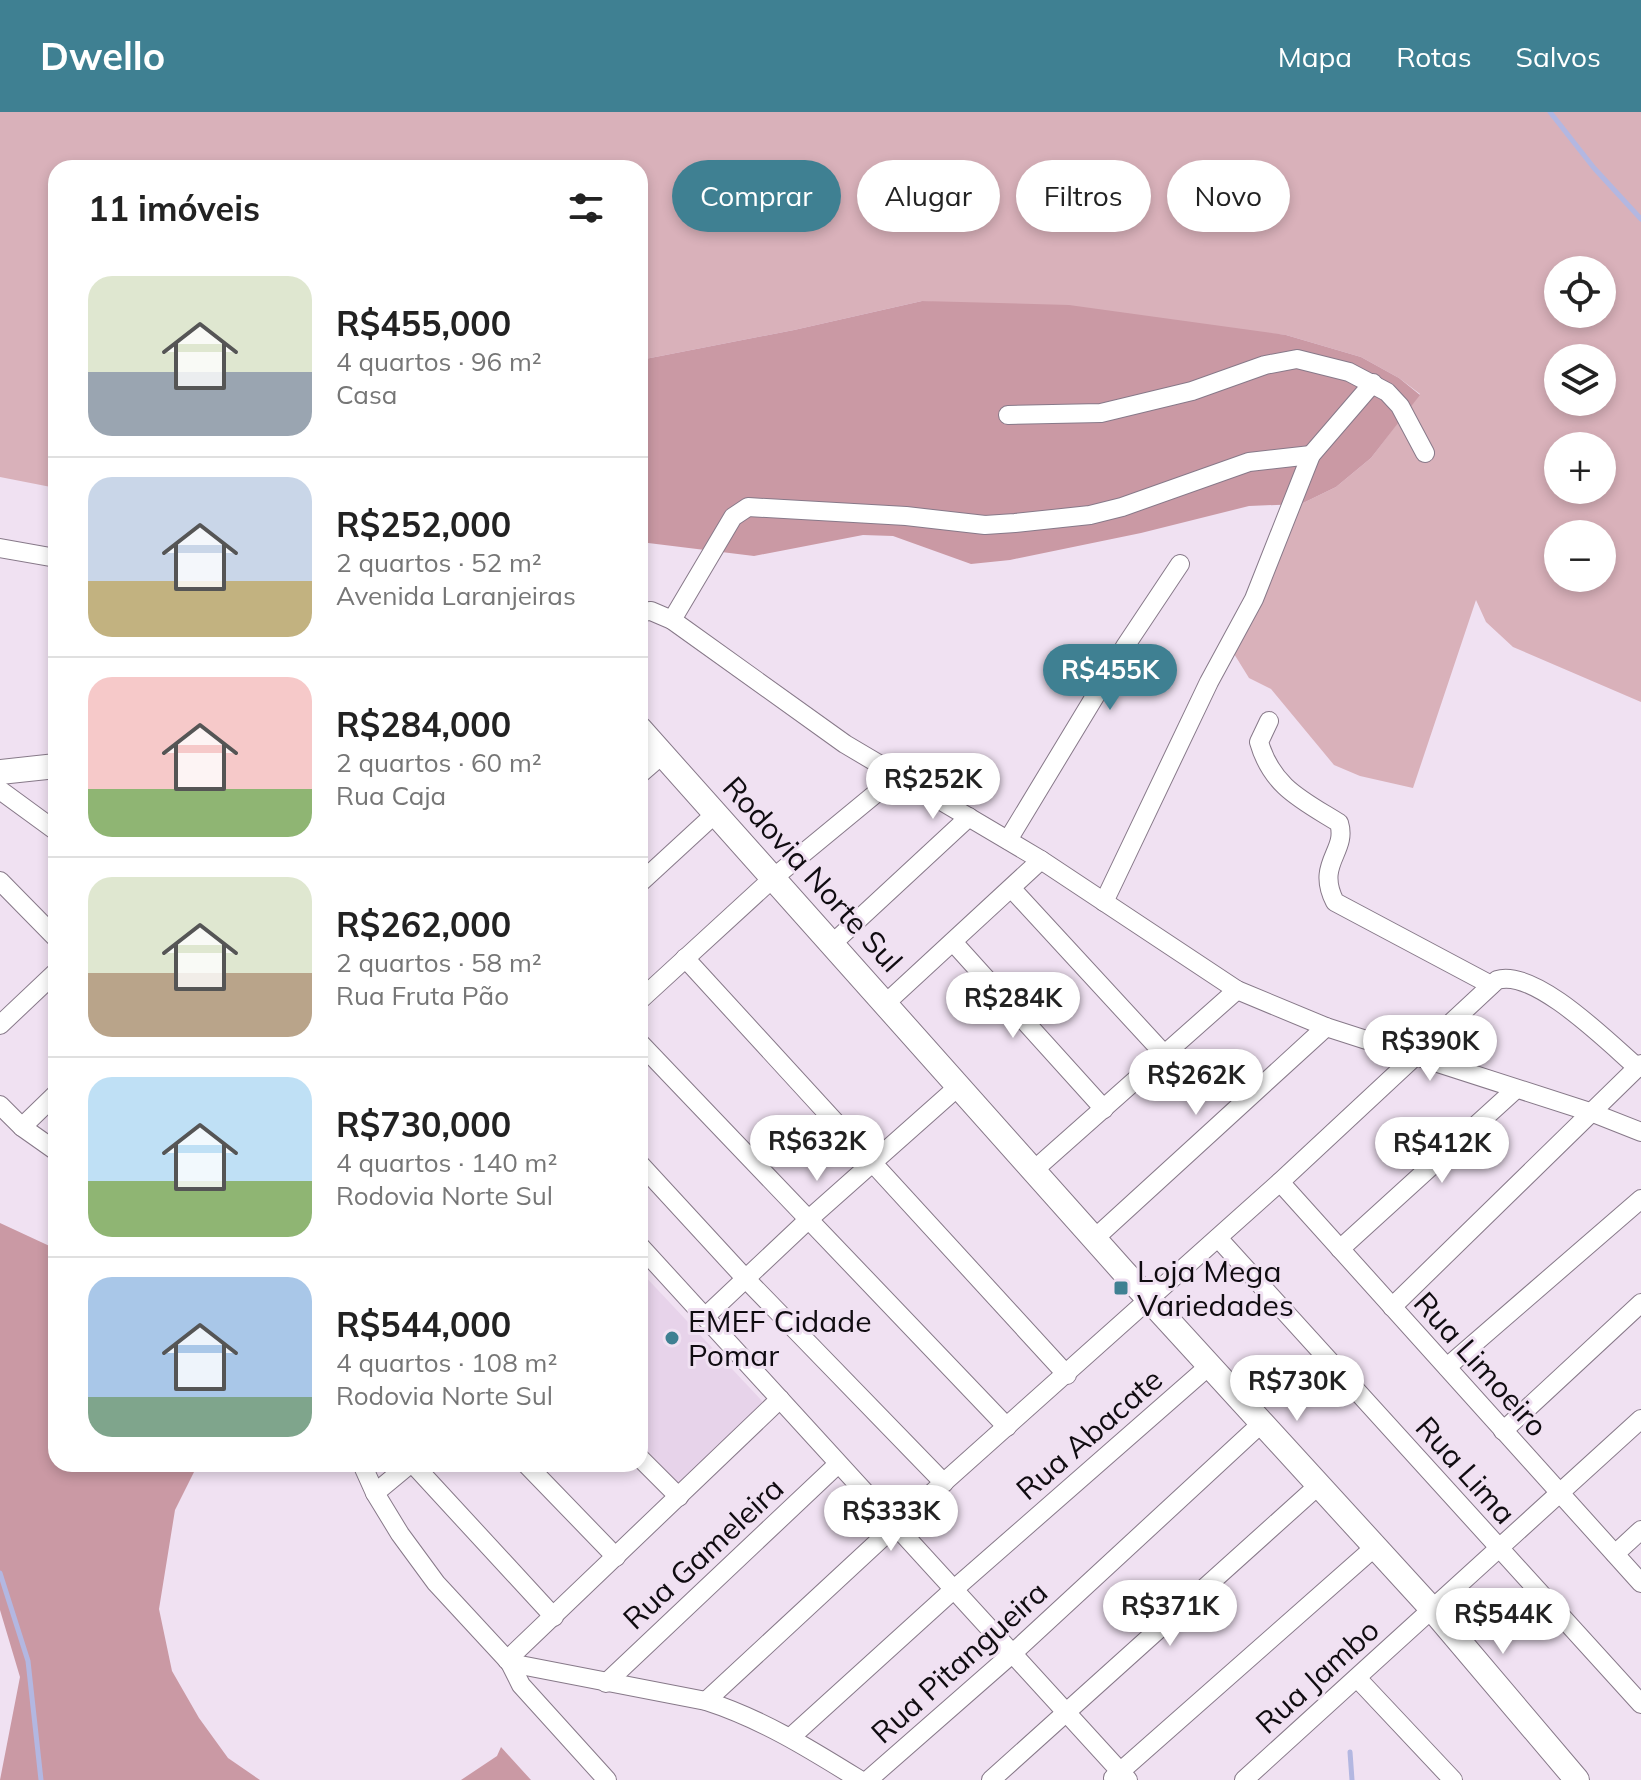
<!DOCTYPE html>
<html lang="pt">
<meta charset="utf-8">
<style>
body{margin:0;font-family:Mulish,sans-serif;background:#f6f6f6;color:#222;height:100vh;display:flex;flex-direction:column;font-size:30px;white-space:nowrap}
*{box-sizing:border-box;margin:0}
p{font-size:26px;color:#767676}
.icon{flex:none;width:44px;height:44px;fill:none;stroke:currentColor;stroke-width:2;stroke-linecap:round;stroke-linejoin:round}
.map{position:relative;flex:1;overflow:hidden}
.sheet{position:absolute;left:48px;top:48px;width:600px;height:1312px;display:flex;flex-direction:column;background:#fff;border-radius:24px;box-shadow:0 4px 12px #0003}
.sheet>*{flex:none}
.banner{position:absolute;left:672px;top:48px;width:760px;height:72px;display:flex;gap:16px}
.fabs{position:absolute;left:1544px;top:144px;display:grid;gap:16px}
.fabs a{display:grid;place-items:center;width:72px;height:72px;border-radius:50%;background:#fff;box-shadow:0 4px 12px #0003;font-size:40px}
.price{position:absolute;translate:-50% -68px;padding:0 18px;border-radius:28px;background:#fff;color:#222;font-size:26px;line-height:52px;filter:drop-shadow(0 2px 4px #0008)}
.price::after{content:'';position:absolute;left:50%;top:48px;width:24px;height:18px;margin-left:-12px;background:inherit;clip-path:polygon(0 0,100% 0,50% 100%)}
.price.current{background:#3f8092;color:#fff}
ul{padding:0;list-style:none}
li{display:flex;align-items:center;gap:24px;height:200px;padding:0 40px}
li+li{border-top:2px solid #e0e0e0}
li span{display:grid;place-items:center;flex:none;width:224px;height:160px;border-radius:24px;color:#555}
li>.icon{margin-inline-start:auto}
span .icon{width:96px;height:96px;fill:#fffc;stroke-width:1}
li b{font-size:34px}
h2{display:flex;justify-content:space-between;align-items:center;height:96px;padding:0 40px;font-size:34px}
.pill{padding:0 28px;border-radius:36px;background:#fff;box-shadow:0 4px 12px #0003;font-size:28px;line-height:72px}
.pill.current{background:#3f8092;color:#fff}
header{display:flex;align-items:center;gap:48px;box-sizing:border-box;height:112px;padding:0 40px;background:#3f8092;color:#fff}
header strong{font-size:38px}
nav{display:flex;gap:44px;margin-inline-start:auto;font-size:28px}
.map>svg:first-child{display:block}
.built{fill:#e7d3ea}
.green{fill:#d9b1ba;fill-rule:evenodd}
.forest{fill:#ca99a4}
.lines{fill:none;stroke-linecap:round;stroke-linejoin:round}
.stream{stroke:#b3b7e1;stroke-width:5}
.street-casing{stroke:#877989;stroke-width:20}
.secondary-casing{stroke:#877989;stroke-width:26}
.street{stroke:#fff;stroke-width:18}
.secondary{stroke:#fff;stroke-width:24}
.poi-dot{fill:#3f8092;stroke:#f0e1f2;stroke-width:3}
.labels{text-anchor:middle;dominant-baseline:central;stroke-width:6;stroke-linejoin:round;paint-order:stroke}
.street-label{font-size:30px;fill:#100c11;stroke:#f0e1f2}
.poi-label{font-size:30px;fill:#100c11;stroke:#f0e1f2;text-anchor:start}
</style>
<header>
<strong>Dwello</strong>
<nav><a>Mapa</a><a>Rotas</a><a>Salvos</a></nav>
</header>
<div class="map">
<svg width="1641" height="1668" viewBox="0 0 1641 1668">
<rect width="100%" height="100%" fill="#f0e1f2"/>
<polygon class="built" points="641,1160 765,1292 680,1373 640,1331"/>
<path class="green" d="M0,0H1641V590L1513,535L1486,510L1476,488L1413,676L1360,664L1334,653L1271,577L1249,566L1231,537L1301,392L1336,375L1371,346L1420,282L1399,266L1361,245L1286,223L922,189L794,218L640,248V56H56V376L0,365ZM1558,158H1602V202H1558ZM1558,246H1602V290H1558ZM1558,334H1602V378H1558ZM1558,422H1602V466H1558Z"/>
<g class="forest">
<polygon points="922,189 1069,193 1286,223 1361,245 1399,266 1420,283 1371,346 1336,375 1301,392 1249,394 1141,421 1010,448 971,452 893,424 863,423 754,444 640,430 640,248 794,218"/>
<polygon points="0,1111 56,1137 56,1352 198,1352 175,1398 159,1497 172,1559 199,1606 228,1646 260,1668 0,1668 20,1565 0,1498"/>
<polygon points="501,1635 531,1668 461,1668 497,1644"/>
</g>
<g class="lines">
<g class="stream">
<polyline points="1550,0 1594,56 1641,107"/>
<polyline points="0,1461 28,1549 41,1668"/>
<polyline points="1350,1640 1352,1668"/>
</g>
<g class="street-casing">
<g id="street">
<polyline points="1008,303 1101,301 1192,279 1265,253 1297,247 1349,260 1387,280 1400,294 1425,341"/>
<polyline points="0,436 56,446"/>
<polyline points="640,500 651,499 672,508 845,632 1041,748 1237,878 1326,915 1593,1001 1641,1020"/>
<polyline points="672,508 733,405 748,395 906,404 985,413 1015,411 1090,403 1122,395 1249,350 1311,343"/>
<path d="M1269,609L1259,630C1272,675 1302,688 1339,711C1348,740 1315,751 1335,790L1491,873"/>
<polyline points="640,662 663,642"/>
<polyline points="0,678 56,719"/>
<polyline points="1008,728 1126,533 1180,452"/>
<polyline points="0,769 56,826"/>
<polyline points="640,771 715,702"/>
<polyline points="1012,777 1165,943"/>
<polyline points="1104,790 1209,570 1254,487 1311,343 1373,271"/>
<polyline points="953,830 1104,997"/>
<polyline points="833,831 969,705"/>
<polyline points="685,846 1067,1263"/>
<polyline points="640,888 772,767 897,664"/>
<polyline points="886,891 1041,748"/>
<polyline points="0,913 56,860"/>
<polyline points="640,931 1007,1315"/>
<polyline points="0,993 22,1015 56,1039"/>
<polyline points="22,1015 56,982"/>
<polyline points="640,1052 745,1166 944,1371"/>
<polyline points="1034,1058 1237,878"/>
<polyline points="1280,1070 1641,1471"/>
<polyline points="1218,1126 1641,1592"/>
<polyline points="1094,1127 1326,915"/>
<polyline points="640,1134 1128,1668"/>
<polyline points="1340,1137 1516,977"/>
<polyline points="1392,1195 1641,952"/>
<polyline points="706,1204 809,1107 960,973"/>
<polyline points="1447,1255 1641,1087"/>
<polyline points="1503,1319 1641,1191"/>
<polyline points="640,1346 679,1385"/>
<path d="M362,1352L375,1381L400,1422L436,1471L510,1551L706,1589C762,1607 810,1637 860,1668"/>
<polyline points="413,1352 554,1505"/>
<polyline points="526,1352 616,1445"/>
<polyline points="375,1381 410,1352"/>
<polyline points="1615,1442 1641,1418"/>
<polyline points="507,1548 780,1287"/>
<polyline points="510,1551 521,1573 607,1668"/>
<polyline points="1357,1566 1453,1668"/>
<polyline points="606,1571 838,1352"/>
<path d="M706,1589L895,1414L1280,1070L1497,868C1535,856 1609,931 1638,956"/>
<polyline points="791,1625 952,1479 1209,1254"/>
<polyline points="1113,1666 1376,1434"/>
<polyline points="868,1668 1013,1541 1263,1310"/>
<polyline points="991,1668 1320,1372"/>
<polyline points="1244,1668 1641,1307"/>
</g>
</g>
<g class="secondary-casing">
<g id="secondary">
<polyline points="640,617 1123,1159 1432,1497 1577,1668"/>
<polyline points="0,660 56,654"/>
</g>
</g>
<use href="#street" class="street"/>
<use href="#secondary" class="secondary"/>
</g>
<g class="poi-dot">
<rect x="1113" y="1168" width="16" height="16" rx="4"/>
<circle cx="672" cy="1226" r="8"/>
</g>
<g class="labels">
<g class="street-label">
<text transform="translate(813 762) rotate(48)">Rodovia Norte Sul</text>
<text transform="translate(1481 1252) rotate(48)">Rua Limoeiro</text>
<text transform="translate(1089 1322) rotate(-41)">Rua Abacate</text>
<text transform="translate(1466 1358) rotate(48)">Rua Lima</text>
<text transform="translate(703 1441) rotate(-43)">Rua Gameleira</text>
<text transform="translate(959 1550) rotate(-42)">Rua Pitangueira</text>
<text transform="translate(1317 1564) rotate(-42)">Rua Jambo</text>
</g>
<g class="poi-label">
<text x="1137" y="1159">Loja Mega<tspan x="1137" dy="34">Variedades</tspan></text>
<text x="688" y="1209">EMEF Cidade<tspan x="688" dy="34">Pomar</tspan></text>
</g>
</g>
</svg>
<div class="fabs">
<a><svg class="icon" aria-label="locate" viewBox="0 0 24 24"><circle cx="12" cy="12" r="6"/><path d="M12 2v4M12 18v4M2 12h4M18 12h4"/></svg></a>
<a><svg class="icon" aria-label="layers" viewBox="0 0 24 24"><path d="M12 4l9 5-9 5-9-5zM3 14l9 5 9-5"/></svg></a>
<a>+</a>
<a>−</a>
</div>
<b class="price current" style="left:1110px;top:600px">R$455K</b>
<b class="price" style="left:933px;top:709px">R$252K</b>
<b class="price" style="left:1013px;top:928px">R$284K</b>
<b class="price" style="left:1430px;top:971px">R$390K</b>
<b class="price" style="left:1196px;top:1005px">R$262K</b>
<b class="price" style="left:817px;top:1071px">R$632K</b>
<b class="price" style="left:1442px;top:1073px">R$412K</b>
<b class="price" style="left:1297px;top:1311px">R$730K</b>
<b class="price" style="left:891px;top:1441px">R$333K</b>
<b class="price" style="left:1170px;top:1536px">R$371K</b>
<b class="price" style="left:1503px;top:1544px">R$544K</b>
<div class="banner">
<a class="pill current">Comprar</a>
<a class="pill">Alugar</a>
<a class="pill">Filtros</a>
<a class="pill">Novo</a>
</div>
<section class="sheet">
<h2>11 imóveis<svg class="icon" aria-label="filters" viewBox="0 0 24 24"><path d="M4 7h16M4 17h16"/><circle cx="9" cy="7" r="2"/><circle cx="15" cy="17" r="2"/></svg></h2>
<ul>
<li><span style="background:linear-gradient(#dfe7d0 60%,#9aa5b1 0)"><svg class="icon" aria-label="home" viewBox="0 0 24 24"><path d="M3 11l9-7 9 7M6 9v11h12V9"/></svg></span><div><b>R$455,000</b><p>4 quartos · 96 m²</p><p>Casa</p></div></li>
<li><span style="background:linear-gradient(#c9d6e8 65%,#c2b280 0)"><svg class="icon" aria-label="home" viewBox="0 0 24 24"><path d="M3 11l9-7 9 7M6 9v11h12V9"/></svg></span><div><b>R$252,000</b><p>2 quartos · 52 m²</p><p>Avenida Laranjeiras</p></div></li>
<li><span style="background:linear-gradient(#f6c9c9 70%,#8fb573 0)"><svg class="icon" aria-label="home" viewBox="0 0 24 24"><path d="M3 11l9-7 9 7M6 9v11h12V9"/></svg></span><div><b>R$284,000</b><p>2 quartos · 60 m²</p><p>Rua Caja</p></div></li>
<li><span style="background:linear-gradient(#dfe7d0 60%,#b9a48a 0)"><svg class="icon" aria-label="home" viewBox="0 0 24 24"><path d="M3 11l9-7 9 7M6 9v11h12V9"/></svg></span><div><b>R$262,000</b><p>2 quartos · 58 m²</p><p>Rua Fruta Pão</p></div></li>
<li><span style="background:linear-gradient(#bfe0f5 65%,#8fb573 0)"><svg class="icon" aria-label="home" viewBox="0 0 24 24"><path d="M3 11l9-7 9 7M6 9v11h12V9"/></svg></span><div><b>R$730,000</b><p>4 quartos · 140 m²</p><p>Rodovia Norte Sul</p></div></li>
<li><span style="background:linear-gradient(#a9c7e8 75%,#7fa58c 0)"><svg class="icon" aria-label="home" viewBox="0 0 24 24"><path d="M3 11l9-7 9 7M6 9v11h12V9"/></svg></span><div><b>R$544,000</b><p>4 quartos · 108 m²</p><p>Rodovia Norte Sul</p></div></li>
</ul>
</section>
</div>
